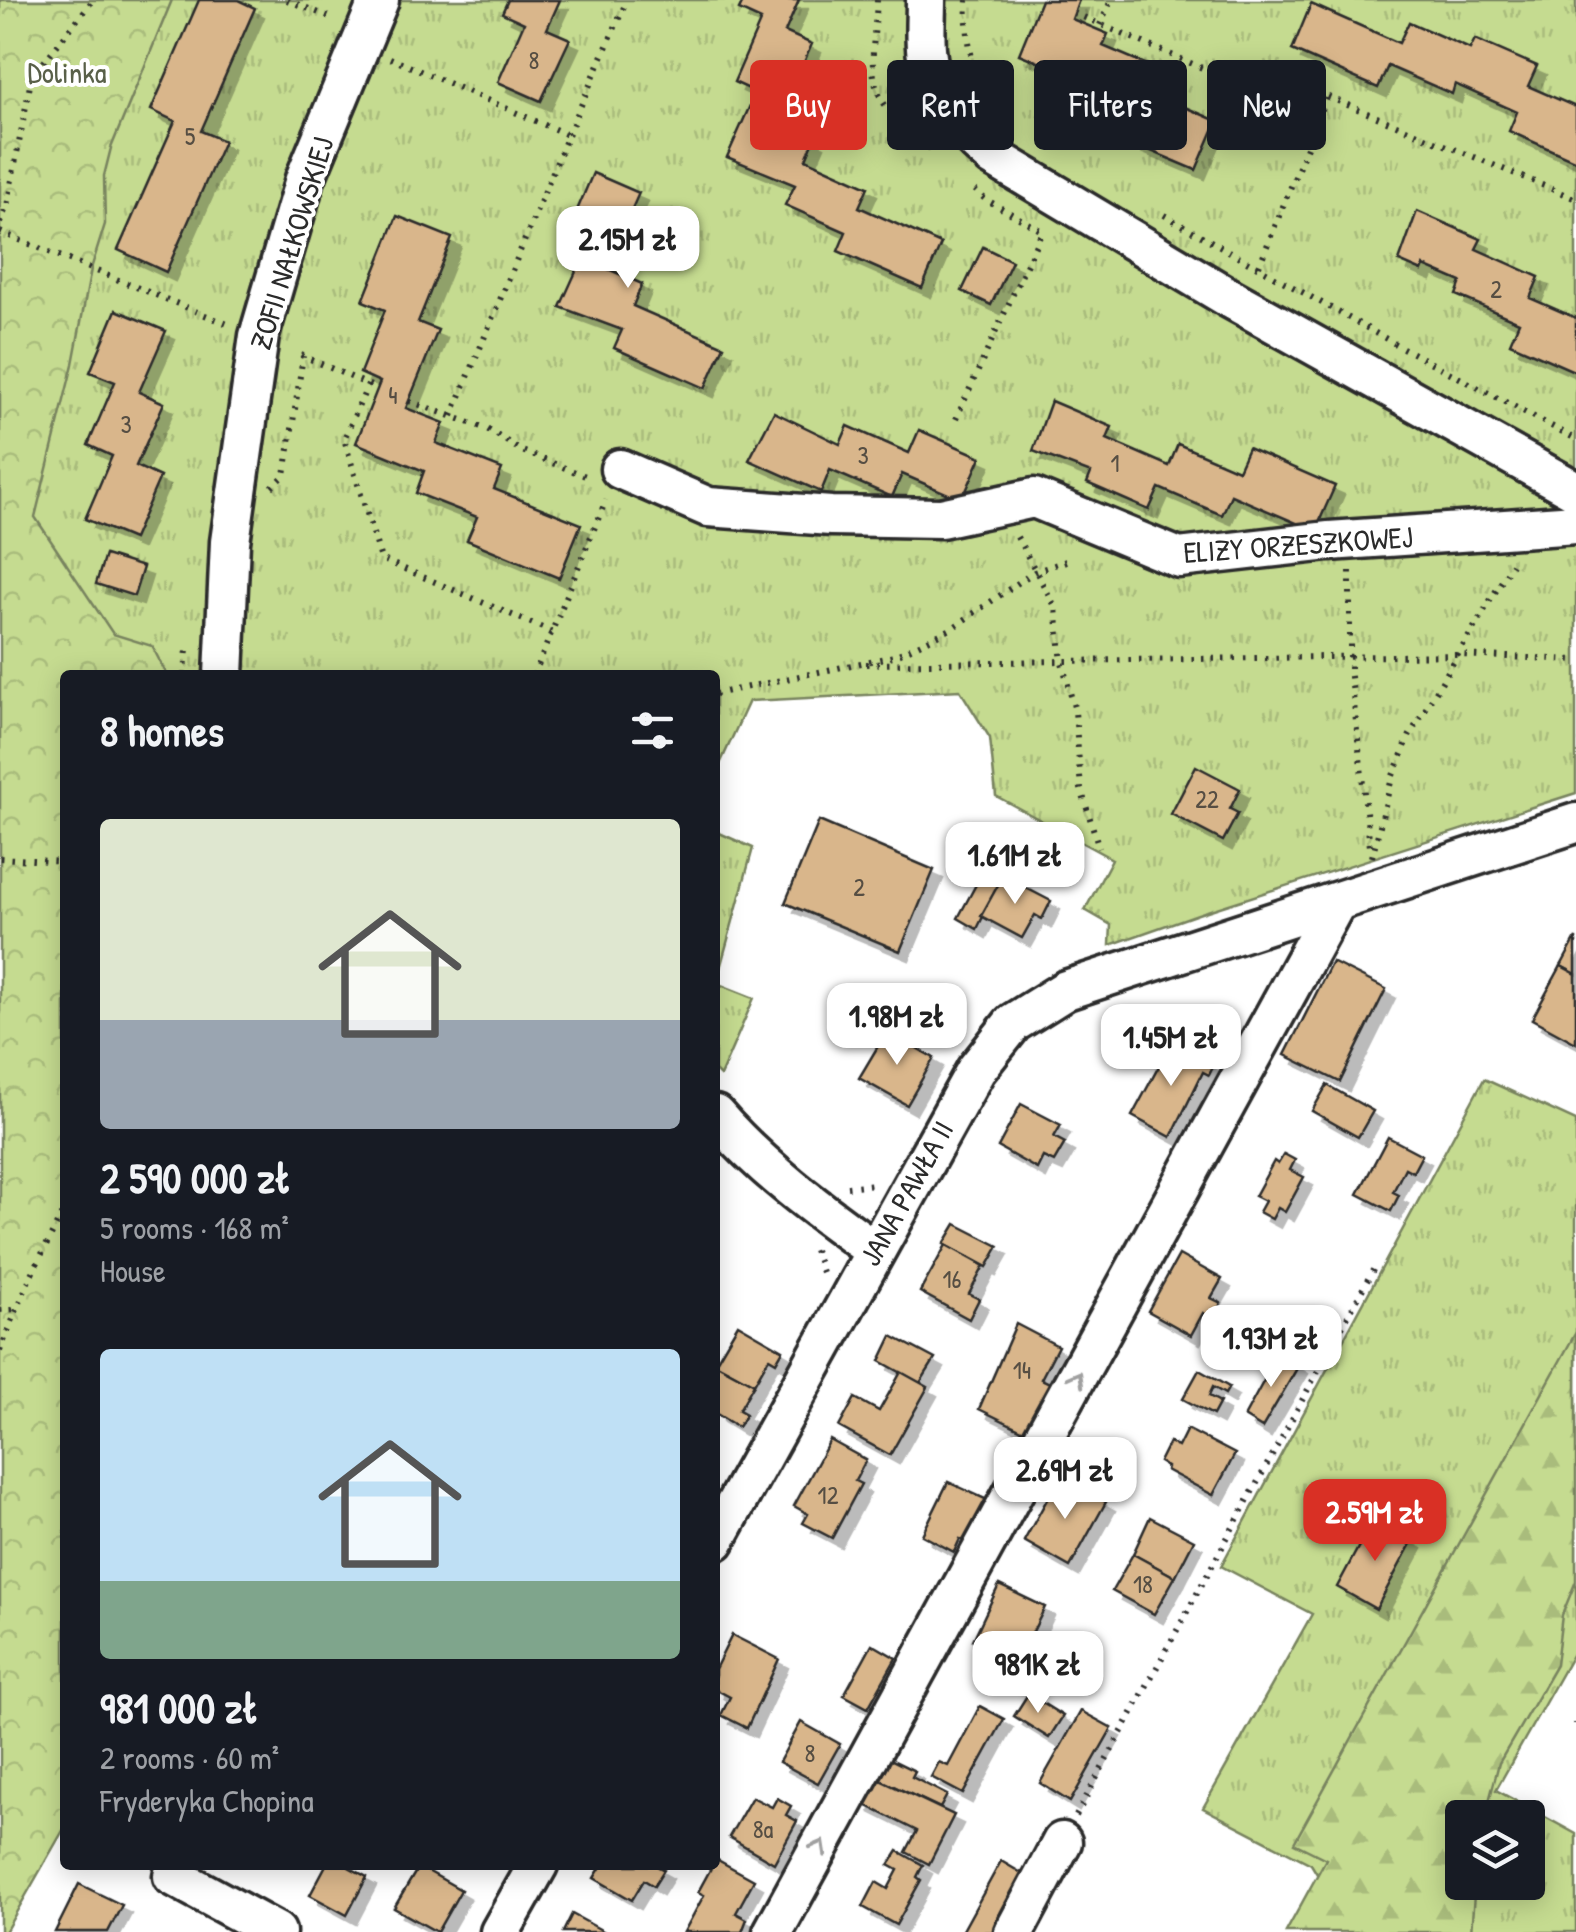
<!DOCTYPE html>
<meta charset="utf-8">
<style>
body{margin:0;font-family:"Patrick Hand",sans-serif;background:#20242c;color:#f1f3f6;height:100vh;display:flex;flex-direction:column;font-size:38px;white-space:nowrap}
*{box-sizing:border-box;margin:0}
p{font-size:32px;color:#9ea1a6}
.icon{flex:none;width:55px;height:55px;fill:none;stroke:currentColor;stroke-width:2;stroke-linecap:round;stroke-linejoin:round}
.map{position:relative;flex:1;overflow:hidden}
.side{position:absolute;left:60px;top:670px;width:660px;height:1200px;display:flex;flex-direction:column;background:#171b24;border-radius:10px;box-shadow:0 5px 25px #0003}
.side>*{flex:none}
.hud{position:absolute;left:750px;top:60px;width:675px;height:90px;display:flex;gap:20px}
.fabs{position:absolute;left:1445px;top:1800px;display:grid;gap:20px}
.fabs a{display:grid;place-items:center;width:100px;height:100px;border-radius:10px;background:#171b24;box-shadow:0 5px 25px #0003;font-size:50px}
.price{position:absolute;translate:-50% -85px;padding:0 22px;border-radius:20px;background:#fff;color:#222;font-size:32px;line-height:65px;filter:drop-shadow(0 2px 5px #0008)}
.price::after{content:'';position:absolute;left:50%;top:60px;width:30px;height:22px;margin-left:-15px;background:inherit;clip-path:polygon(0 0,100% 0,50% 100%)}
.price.current{background:#d93025;color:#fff}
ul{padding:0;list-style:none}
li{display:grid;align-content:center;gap:20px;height:530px;padding:0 40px}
li span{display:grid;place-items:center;height:310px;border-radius:10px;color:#555}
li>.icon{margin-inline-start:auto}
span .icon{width:180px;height:180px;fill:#fffc;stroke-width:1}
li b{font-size:42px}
h2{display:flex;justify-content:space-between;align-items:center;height:120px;padding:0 40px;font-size:42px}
.chip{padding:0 35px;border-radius:10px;background:#171b24;box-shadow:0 5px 25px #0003;font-size:35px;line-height:90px}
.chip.current{background:#d93025;color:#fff}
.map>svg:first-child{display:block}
.grass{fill:url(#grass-tufts);stroke:#78835e;stroke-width:2.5;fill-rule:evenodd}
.forest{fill:url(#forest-firs);stroke:#78835e;stroke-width:2.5}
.park{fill:url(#park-crowns);stroke:#78835e;stroke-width:2.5}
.building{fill:#d9b68b;stroke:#2b2b2b;stroke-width:2.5;filter:url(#shadow)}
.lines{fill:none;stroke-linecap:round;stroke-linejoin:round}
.street-casing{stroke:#2b2b2b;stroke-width:45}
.path{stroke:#2b2b2b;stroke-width:6;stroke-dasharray:2.5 8;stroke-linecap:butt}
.street{stroke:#fff;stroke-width:38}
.oneway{stroke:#a0a0a0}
.labels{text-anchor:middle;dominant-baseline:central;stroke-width:8;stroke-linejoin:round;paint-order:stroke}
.number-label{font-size:25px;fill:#564e43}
.park-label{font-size:30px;fill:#596049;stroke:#fff}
.street-label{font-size:30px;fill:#2b2b2b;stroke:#fff}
</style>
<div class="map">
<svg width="1576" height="1932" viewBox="0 0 1576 1932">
<defs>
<pattern id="grass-tufts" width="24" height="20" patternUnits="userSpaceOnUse" patternTransform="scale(2.5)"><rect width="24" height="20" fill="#c5db90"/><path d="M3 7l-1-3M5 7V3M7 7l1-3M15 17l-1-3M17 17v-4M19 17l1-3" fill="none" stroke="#a9bc7c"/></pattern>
<pattern id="forest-firs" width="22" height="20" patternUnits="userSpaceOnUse" patternTransform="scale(2.5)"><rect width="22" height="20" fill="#c5db90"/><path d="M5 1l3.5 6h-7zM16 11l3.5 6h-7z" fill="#a9bc7c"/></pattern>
<pattern id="park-crowns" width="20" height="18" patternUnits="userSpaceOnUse" patternTransform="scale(2.5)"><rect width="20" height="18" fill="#c5db90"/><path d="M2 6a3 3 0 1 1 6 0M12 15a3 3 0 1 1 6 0" fill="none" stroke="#a9bc7c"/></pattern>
<filter id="shadow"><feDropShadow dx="9" dy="9" stdDeviation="0" flood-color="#0004"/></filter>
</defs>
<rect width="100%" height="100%" fill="#fff"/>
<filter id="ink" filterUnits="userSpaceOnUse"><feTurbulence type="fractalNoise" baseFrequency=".01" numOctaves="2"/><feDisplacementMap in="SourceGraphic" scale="20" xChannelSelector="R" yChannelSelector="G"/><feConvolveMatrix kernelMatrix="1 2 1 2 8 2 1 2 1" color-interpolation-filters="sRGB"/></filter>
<g filter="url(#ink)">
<g class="grass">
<polygon points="0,0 1576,0 1576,793 1198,914 1110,945 1111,925 1085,910 1112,859 996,796 990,738 960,690 749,701 715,775 715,675 65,675 56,915"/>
<polygon points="715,831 753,848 716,983 754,998 720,1076 715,1071"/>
<path d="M1484,1079L1576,1121V1648L1496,1790L1576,1834V1932H1352L1311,1864L1203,1808L1312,1614L1221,1566ZM1462,1818H1528V1882H1462Z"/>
</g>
<polygon class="forest" points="1576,1332 1576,1581 1562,1615 1556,1665 1499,1763 1485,1817 1462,1818 1462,1882 1475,1883 1471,1932 1286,1932 1326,1859 1294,1843"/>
<polygon class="park" points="0,0 172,0 111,148 104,176 105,224 91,269 73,364 35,517 113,634 152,646 167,675 65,675 65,1827 5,1932 0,1932"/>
<g class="building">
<polygon points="199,0 238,0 255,8 201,131 224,141 166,272 118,250 175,121 151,110"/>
<polygon points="508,0 560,0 547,29 570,39 541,101 498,82 524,23 502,13"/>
<polygon points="744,0 799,0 785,32 812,44 778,122 815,138 806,159 868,187 859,207 941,244 922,288 838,251 846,232 785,205 795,185 727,157 756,92 734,82 761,20 739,10"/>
<polygon points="1041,0 1079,0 1072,19 1108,34 1103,46 1157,69 1148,91 1217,121 1196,170 1125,140 1133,118 1078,95 1084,81 1019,54"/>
<polygon points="1311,4 1399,43 1409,22 1470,49 1475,39 1537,66 1528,86 1576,107 1576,161 1509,131 1517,112 1455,84 1452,94 1388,66 1378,88 1292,50"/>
<polygon points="593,173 639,193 606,268 642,284 633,306 724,346 705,388 614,348 622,330 560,307 588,245 566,236"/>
<polygon points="1417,211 1481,239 1476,249 1539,277 1530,298 1576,318 1576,372 1510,343 1519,322 1456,295 1461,282 1424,266 1422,271 1399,261"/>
<polygon points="397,216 452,238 418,322 438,330 406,408 444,423 436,443 502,469 494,489 581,524 559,578 467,540 477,517 416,493 424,471 356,443 380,382 360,373 385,310 363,301"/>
<polygon points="983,247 1012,261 991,305 962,291"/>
<polygon points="116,310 166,331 139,392 164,403 136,466 160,477 133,539 85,519 112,456 88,445 115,382 90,372"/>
<polygon points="1051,401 1112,427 1107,439 1169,466 1178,444 1238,470 1248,448 1335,486 1315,531 1231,495 1222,515 1159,488 1149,510 1087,483 1091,473 1033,451"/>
<polygon points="774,412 840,444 848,426 909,453 919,430 981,457 962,500 902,474 892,497 830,470 821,492 749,460"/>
<polygon points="105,555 143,567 134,596 96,584"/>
<polygon points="1196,766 1240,789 1230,809 1238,813 1223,841 1171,814"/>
<polygon points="819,821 934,870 900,951 785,903"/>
<polygon points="1007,827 1034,842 1013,881 986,866"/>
<polygon points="986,866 1003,876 977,929 958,918"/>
<polygon points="1003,876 1051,901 1042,919 1035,915 1022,938 981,916"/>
<polygon points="1576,938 1576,974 1561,966"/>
<polygon points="1332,962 1386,989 1340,1082 1285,1055"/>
<polygon points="1561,966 1576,974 1576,1043 1532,1019"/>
<polygon points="887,1031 934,1058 907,1105 859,1078"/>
<polygon points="1172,1042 1214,1065 1209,1075 1203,1072 1171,1137 1132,1116"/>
<polygon points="1327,1085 1373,1111 1358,1137 1312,1111"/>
<polygon points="1021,1104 1061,1125 1054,1137 1065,1143 1054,1162 1043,1157 1037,1169 998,1147"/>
<polygon points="1388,1137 1422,1155 1413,1172 1405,1168 1393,1192 1399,1195 1391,1211 1358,1194"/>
<polygon points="1284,1154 1295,1160 1290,1170 1304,1177 1285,1212 1278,1208 1272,1219 1259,1212 1265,1201 1255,1196 1274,1161 1278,1164"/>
<polygon points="956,1224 999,1246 987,1267 944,1244"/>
<polygon points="946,1245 984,1266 969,1294 979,1299 969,1319 920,1292"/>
<polygon points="1179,1255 1222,1279 1211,1298 1221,1303 1213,1319 1203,1313 1191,1335 1148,1311"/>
<polygon points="738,1324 783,1350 776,1362 769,1358 754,1384 715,1363"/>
<polygon points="1016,1324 1058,1346 1041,1379 1050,1383 1026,1432 979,1409"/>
<polygon points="892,1336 935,1359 920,1383 880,1361"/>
<polygon points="1279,1353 1299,1365 1262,1428 1244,1417"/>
<polygon points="715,1363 754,1384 739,1410 746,1414 738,1427 715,1413"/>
<polygon points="1199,1370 1229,1387 1225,1394 1213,1387 1209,1396 1220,1402 1213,1415 1183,1399"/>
<polygon points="901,1372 928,1387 890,1455 839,1427 855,1398 879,1411"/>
<polygon points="1187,1429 1235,1454 1213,1495 1166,1470 1167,1467 1159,1462 1169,1442 1178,1447"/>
<polygon points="830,1440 866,1460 855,1481 861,1484 832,1538 803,1523 808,1514 794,1506"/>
<polygon points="1060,1476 1106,1502 1070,1567 1024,1541"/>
<polygon points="948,1482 992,1502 971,1545 960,1539 954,1552 922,1535"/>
<polygon points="1150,1517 1194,1540 1175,1577 1133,1554"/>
<polygon points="1374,1518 1413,1540 1376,1609 1337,1587"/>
<polygon points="1133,1554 1175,1577 1154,1614 1112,1591"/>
<polygon points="999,1585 1045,1607 1018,1662 973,1640"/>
<polygon points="732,1635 779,1659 747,1728 721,1715 730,1697 715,1689 715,1669"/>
<polygon points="872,1644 896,1658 868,1708 844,1695"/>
<polygon points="1028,1694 1063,1716 1049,1738 1014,1716"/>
<polygon points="980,1706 1004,1719 963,1794 931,1777 939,1762 948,1766"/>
<polygon points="1081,1711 1112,1728 1070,1802 1040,1783"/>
<polygon points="801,1722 840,1744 818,1783 779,1762"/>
<polygon points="884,1756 915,1771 912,1777 947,1795 940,1808 874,1777"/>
<polygon points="874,1777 954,1815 929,1864 906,1852 917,1831 861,1803"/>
<polygon points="752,1797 772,1807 777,1798 791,1806 786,1815 797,1821 774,1863 729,1837"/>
<polygon points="898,1851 923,1865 917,1877 921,1880 896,1925 863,1907 876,1882 888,1889 898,1870 889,1865"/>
<polygon points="716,1859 754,1880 736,1913 747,1919 742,1932 684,1932 704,1895 698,1892"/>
<polygon points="1001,1861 1023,1874 1012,1892 1022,1897 1002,1932 962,1932"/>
<polygon points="326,1865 345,1865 367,1877 347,1915 310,1895"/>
<polygon points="602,1865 655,1865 664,1870 654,1886 644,1880 632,1900 594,1878"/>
<polygon points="419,1866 461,1890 437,1932 394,1908"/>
<polygon points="79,1884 122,1905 108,1932 55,1932"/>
<polygon points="572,1914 605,1932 563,1932"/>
</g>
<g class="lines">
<g class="street-casing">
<g id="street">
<path d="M926,0C926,19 924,39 927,57C931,97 963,132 993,157L1226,296L1576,491"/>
<polyline points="620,469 708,507 831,516 941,518 1034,498 1179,558 1329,541 1576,524"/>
<polyline points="224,675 230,542 259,336 305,179 379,0"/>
<path d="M715,1115C762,1169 817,1209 874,1250"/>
<polyline points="715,1541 976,1070 1013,1023 1066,990 1576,823"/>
<polyline points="173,1876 276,1932"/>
<polyline points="500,1932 538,1865"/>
<polyline points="773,1932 1336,903"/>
<polyline points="1014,1932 1062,1842"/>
</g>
</g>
<g class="path">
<polyline points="287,0 334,19"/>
<path d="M877,0C876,28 867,68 879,94C889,117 915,134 933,151"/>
<path d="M967,0C965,34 972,65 984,96"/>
<polyline points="1074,13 1258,92 1299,85 1576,199"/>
<polyline points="1100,25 1111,0"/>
<polyline points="390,58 568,135"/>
<polyline points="1164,215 1399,346 1576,439"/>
<polyline points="0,223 7,206 30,85 43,63 93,0"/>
<polyline points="0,232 230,325"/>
<polyline points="1259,266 1327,97"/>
<polyline points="301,355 378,389"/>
<polyline points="368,385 344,439 381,559 552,632"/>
<polyline points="409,401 487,429 522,451 588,477"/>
<polyline points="452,416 568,135 627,0"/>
<polyline points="956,419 1042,231 985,199 975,190"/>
<polyline points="272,487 285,475 303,356"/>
<polyline points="1017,537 1056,608 1062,662 1075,711 1081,789 1099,848"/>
<polyline points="1350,571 1350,668 1370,847"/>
<polyline points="866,664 1460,655 1576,660"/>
<polyline points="185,675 187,649"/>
<polyline points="534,675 606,500"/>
<polyline points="715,694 894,656 951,629 1034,572 1066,561"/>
<polyline points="1372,857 1392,778 1410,735 1512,564"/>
<polyline points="0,858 65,862"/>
<polyline points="847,1187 874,1184"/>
<polyline points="814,1250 823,1275"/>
<polyline points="0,1310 18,1309"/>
<polyline points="0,1351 29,1280 65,1208"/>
<polyline points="1576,1723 1576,1724"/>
<polyline points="1076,1816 1374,1268"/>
</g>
<use href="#street" class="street"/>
</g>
<defs><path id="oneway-chevron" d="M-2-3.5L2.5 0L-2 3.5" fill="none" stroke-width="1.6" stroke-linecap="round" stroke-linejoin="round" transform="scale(2.5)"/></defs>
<g class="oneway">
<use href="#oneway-chevron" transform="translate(1077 1378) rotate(-61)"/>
<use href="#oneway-chevron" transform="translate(820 1847) rotate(-61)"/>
</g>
</g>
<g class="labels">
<g class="number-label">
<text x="534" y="60">8</text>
<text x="190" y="136">5</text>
<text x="1496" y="289">2</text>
<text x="393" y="395">4</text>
<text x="126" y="424">3</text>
<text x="863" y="455">3</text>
<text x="1115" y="463">1</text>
<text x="1207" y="799">22</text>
<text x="859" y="887">2</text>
<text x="952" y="1279">16</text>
<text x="1022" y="1370">14</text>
<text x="828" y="1495">12</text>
<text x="1143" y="1584">18</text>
<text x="810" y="1753">8</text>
<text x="763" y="1829">8a</text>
</g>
<g class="park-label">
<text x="67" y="72">Dolinka</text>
</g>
<g class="street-label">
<text transform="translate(291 243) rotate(-73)">ZOFII NAŁKOWSKIEJ</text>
<text transform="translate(1298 544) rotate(-4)">ELIZY ORZESZKOWEJ</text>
<text transform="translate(906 1193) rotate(-61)">JANA PAWŁA II</text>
</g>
</g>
</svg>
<div class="fabs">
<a><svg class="icon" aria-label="layers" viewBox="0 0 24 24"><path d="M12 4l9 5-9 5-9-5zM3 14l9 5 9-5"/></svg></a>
</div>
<b class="price" style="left:628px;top:291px">2.15M zł</b>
<b class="price" style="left:1015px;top:907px">1.61M zł</b>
<b class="price" style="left:897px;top:1068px">1.98M zł</b>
<b class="price" style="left:1171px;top:1089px">1.45M zł</b>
<b class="price" style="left:1271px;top:1390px">1.93M zł</b>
<b class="price" style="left:1065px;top:1522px">2.69M zł</b>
<b class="price current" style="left:1375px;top:1564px">2.59M zł</b>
<b class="price" style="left:1038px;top:1716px">981K zł</b>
<div class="hud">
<a class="chip current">Buy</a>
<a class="chip">Rent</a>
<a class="chip">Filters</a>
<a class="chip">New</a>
</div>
<section class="side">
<h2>8 homes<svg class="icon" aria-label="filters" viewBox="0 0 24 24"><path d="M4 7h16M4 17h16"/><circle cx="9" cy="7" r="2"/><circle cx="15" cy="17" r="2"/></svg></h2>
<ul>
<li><span style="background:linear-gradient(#dfe7d0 65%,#9aa5b1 0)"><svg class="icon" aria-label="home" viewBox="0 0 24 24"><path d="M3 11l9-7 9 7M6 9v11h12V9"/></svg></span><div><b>2 590 000 zł</b><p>5 rooms · 168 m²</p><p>House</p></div></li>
<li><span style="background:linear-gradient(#bfe0f5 75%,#7fa58c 0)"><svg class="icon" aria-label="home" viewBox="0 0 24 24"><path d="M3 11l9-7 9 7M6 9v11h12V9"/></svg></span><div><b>981 000 zł</b><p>2 rooms · 60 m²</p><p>Fryderyka Chopina</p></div></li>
</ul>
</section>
</div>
